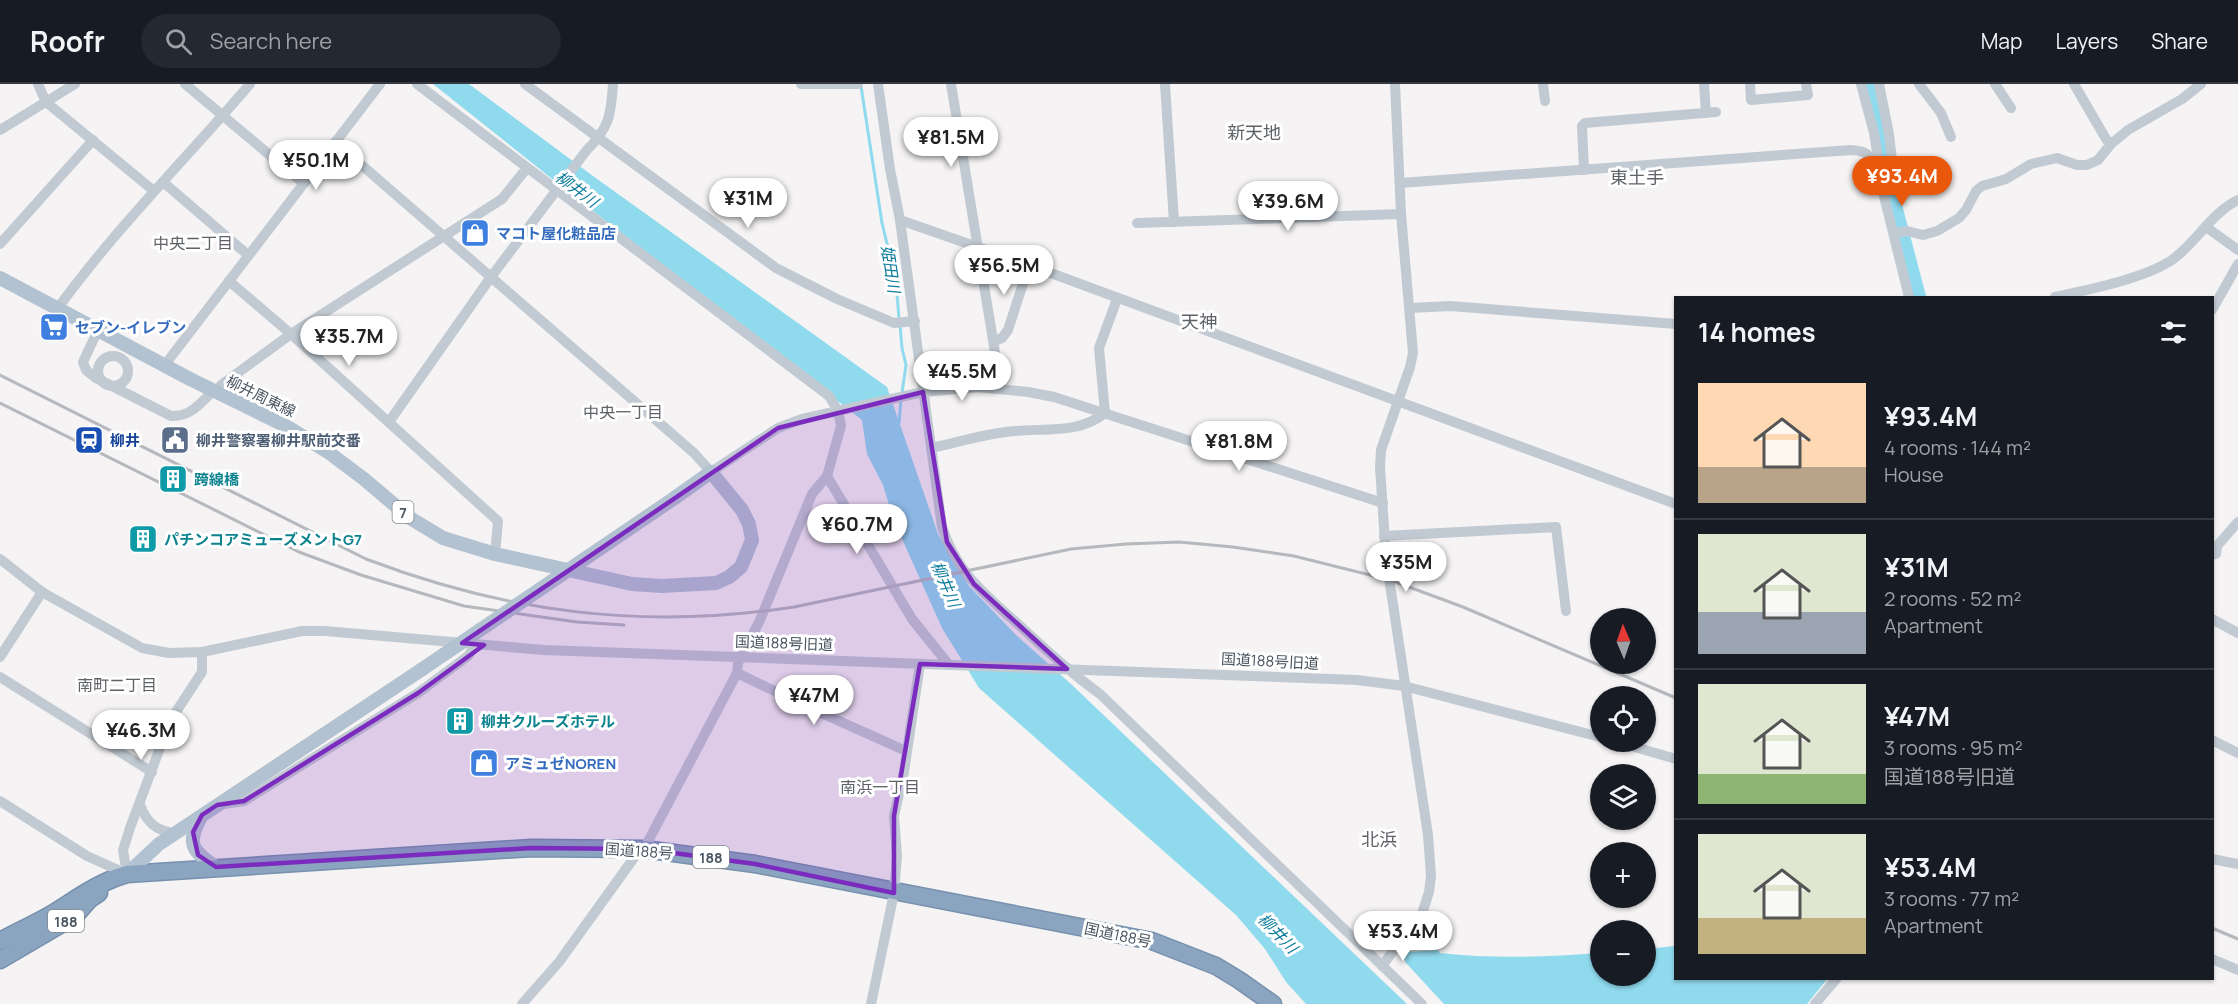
<!DOCTYPE html>
<meta charset="utf-8">
<style>
body{margin:0;font-family:Manrope,"Noto Sans JP",sans-serif;background:#242831;color:#f1f3f6;height:100vh;display:flex;flex-direction:column;font-size:22px;white-space:nowrap}
*{box-sizing:border-box;margin:0}
p{font-size:20px;color:#9ea1a6}
.icon{flex:none;width:33px;height:33px;fill:none;stroke:currentColor;stroke-width:2;stroke-linecap:round;stroke-linejoin:round}
.map{position:relative;flex:1;overflow:hidden}
.sheet{position:absolute;left:1674px;top:212px;width:540px;height:684px;display:flex;flex-direction:column;background:#171b24;border-radius:0px;box-shadow:0 2px 4px #0004}
.sheet>*{flex:none}
.needle{width:39px;rotate:358deg}
.controls{position:absolute;left:1590px;top:524px;display:grid;gap:12px}
.controls a{display:grid;place-items:center;width:66px;height:66px;border-radius:50%;background:#171b24;box-shadow:0 2px 4px #0004;font-size:30px}
.price{position:absolute;translate:-50% -51px;padding:0 14px;border-radius:21px;background:#fff;color:#222;font-size:20px;line-height:39px;filter:drop-shadow(0 2px 3px #0008)}
.price::after{content:'';position:absolute;left:50%;top:36px;width:18px;height:14px;margin-left:-9px;background:inherit;clip-path:polygon(0 0,100% 0,50% 100%)}
.price.current{background:#ea580c;color:#fff}
ul{padding:0;list-style:none}
li{display:flex;align-items:center;gap:18px;height:150px;padding:0 24px}
li+li{border-top:2px solid #363941}
li span{display:grid;place-items:center;flex:none;width:168px;height:120px;border-radius:0px;color:#555}
li>.icon{margin-inline-start:auto}
span .icon{width:72px;height:72px;fill:#fffc;stroke-width:1}
li b{font-size:26px}
h2{display:flex;justify-content:space-between;align-items:center;height:72px;padding:0 24px;font-size:26px}
header{display:flex;align-items:center;gap:36px;box-sizing:border-box;height:84px;padding:0 30px;background:#171b24;border-bottom:2px solid #363941}
header strong{font-size:28px}
nav{display:flex;gap:33px;margin-inline-start:auto;font-size:21px}
.search{width:420px;height:54px;background:#242831;display:flex;align-items:center;gap:15px;box-sizing:border-box;padding:0 21px;border-radius:33px;color:#9ea1a6;font-size:22px}
.map>svg:first-child{display:block}
.water{fill:#90daee}
.lines{fill:none;stroke-linecap:round;stroke-linejoin:round}
.stream{stroke:#90daee;stroke-width:3}
.river{stroke:#90daee;stroke-width:18}
.highway-casing{stroke:#7690ad;stroke-width:19}
.minor{stroke:#c1cad2;stroke-width:10}
.major{stroke:#b3c2d1;stroke-width:14}
.highway{stroke:#8ba5c1;stroke-width:16}
.rail{stroke:#b5b8bd;stroke-width:3}
.major-bridge{stroke:#b3c2d1;stroke-width:14}
.marked{fill:#7b2cbf;fill-opacity:0.2;stroke:#7b2cbf;stroke-width:4.5;stroke-linejoin:round}
.labels{text-anchor:middle;dominant-baseline:central;stroke-width:6;stroke-linejoin:round;paint-order:stroke}
.shield{fill:#fff;stroke:#808990;stroke-width:1.5}
.shield-label{font-size:14px;font-weight:bold;fill:#4a5661}
.shop-label{font-size:15px;font-weight:bold;fill:#366cbe;stroke:#fff;text-anchor:start}
.street-label{font-size:15px;fill:#4a5661;stroke:#fff}
.transit-label{font-size:15px;font-weight:bold;fill:#164399;stroke:#fff;text-anchor:start}
.service-label{font-size:15px;font-weight:bold;fill:#4e5e75;stroke:#fff;text-anchor:start}
.culture-label{font-size:15px;font-weight:bold;fill:#0d838f;stroke:#fff;text-anchor:start}
.water-label{font-size:16px;font-style:italic;fill:#0c7c9b;stroke:#fff}
.neighbourhood-label{font-size:16px;fill:#5f6368;stroke:#fff}
.quarter-label{font-size:18px;fill:#5f6368;stroke:#fff}
</style>
<header>
<strong>Roofr</strong>
<div class="search"><svg class="icon" aria-label="search" viewBox="0 0 24 24"><circle cx="10" cy="10" r="6"/><path d="M15 15l6 6"/></svg>Search here</div>
<nav><a>Map</a><a>Layers</a><a>Share</a></nav>
</header>
<div class="map">
<svg width="2238" height="920" viewBox="0 0 2238 920">
<rect width="100%" height="100%" fill="#f5f3f3"/>
<g class="water">
<polygon points="433,0 469,0 593,92 887,303 938,450 969,502 1016,551 1071,600 1407,920 1306,920 1286,898 1265,865 1236,831 979,604 942,544 894,437 883,401 867,370 862,336 561,102"/>
<path d="M1675,862L1676,894H1828L1807,920H1444L1406,879L1403,873L1407,868L1438,866L1440,869C1493,875 1547,873 1600,869V891H1646V865Z"/>
</g>
<g class="lines">
<g class="stream">
<polyline points="861,2 882,139 896,197 899,235"/>
<polyline points="900,241 902,264 906,281 902,309"/>
<polyline points="899,339 901,315"/>
</g>
<polyline class="river" points="1869,0 1885,57 1891,114 1917,213"/>
<g class="highway-casing">
<g id="highway">
<path d="M0,857C18,847 37,839 55,828C79,813 99,798 127,790L531,764L644,765L755,780L1152,857L1216,882L1239,896L1273,920"/>
<polyline points="0,876 75,832 90,815 99,809"/>
</g>
</g>
<g class="minor">
<polyline points="38,0 46,18 154,107"/>
<polyline points="185,0 303,99"/>
<polyline points="417,0 829,312 838,327 841,342 827,392 812,410 760,536 738,579 737,589 644,765 636,771 559,878 522,920"/>
<polyline points="525,0 776,184 837,215 894,239 915,237"/>
<polyline points="801,0 858,0"/>
<path d="M878,0L890,85L900,136L942,443C957,489 985,510 1019,541C1045,565 1071,589 1100,610L1422,920"/>
<polyline points="951,0 1001,305"/>
<polyline points="1165,0 1174,138"/>
<polyline points="1543,0 1545,17"/>
<polyline points="1704,0 1706,29"/>
<polyline points="1750,0 1751,16 1808,11 1806,0"/>
<polyline points="1861,0 1874,49 1884,112 1909,213"/>
<polyline points="1879,0 1889,50 1893,85"/>
<polyline points="1919,0 1941,29 1951,53"/>
<polyline points="1995,0 2011,24"/>
<polyline points="2074,0 2106,55 2111,60"/>
<polyline points="0,46 75,0"/>
<polyline points="335,58 694,369 711,388 778,344 802,335 923,308 978,303 1028,308 1054,313 1383,419"/>
<polyline points="1584,86 1582,42 1585,39 1716,28"/>
<polyline points="163,98 248,171"/>
<path d="M1400,99L1851,66C1884,67 1864,89 1882,103"/>
<polyline points="900,136 1029,181 1676,420"/>
<polyline points="1137,139 1401,130"/>
<polyline points="2206,143 2238,166"/>
<polyline points="1894,149 1907,147 1923,151 1937,147 1959,134 1966,126 1976,107 1982,102 2006,95 2031,80 2057,74 2077,81 2087,81 2098,76 2111,60 2128,46 2182,15 2201,0"/>
<polyline points="0,160 93,56"/>
<polyline points="229,197 291,250 498,437 495,470"/>
<path d="M2055,213C2087,206 2153,193 2177,172C2198,155 2213,128 2238,116"/>
<path d="M58,224C116,144 186,75 250,0"/>
<polyline points="1410,224 1450,222 1676,240"/>
<polyline points="2212,226 2238,180"/>
<path d="M98,246L83,278L86,286L96,294L171,332C190,333 200,320 213,307"/>
<polyline points="994,257 1002,254 1008,246 1029,181"/>
<circle cx="113" cy="287" r="15"/>
<polyline points="164,282 380,0"/>
<polyline points="221,301 291,250 502,115 527,84"/>
<polyline points="1105,329 1099,264 1117,215"/>
<path d="M389,338L491,193L586,67C609,44 611,32 613,0"/>
<path d="M931,364C959,358 987,349 1015,347C1046,344 1079,350 1105,329"/>
<polyline points="827,392 912,535 949,581"/>
<polyline points="1384,452 1556,443 1566,527"/>
<polyline points="2212,471 2216,470 2217,462 2238,438"/>
<polyline points="0,475 42,508 142,564 169,569 202,568 302,547 325,547 544,566 1357,596 1404,602 1600,653"/>
<polyline points="2212,535 2238,549"/>
<polyline points="0,573 42,508"/>
<polyline points="737,589 808,623 906,667"/>
<polyline points="0,593 152,688"/>
<polyline points="2212,656 2238,669"/>
<polyline points="1614,657 1676,675"/>
<polyline points="0,717 87,772 127,790"/>
<path d="M140,721C147,739 157,748 177,749"/>
<polyline points="217,721 244,717 418,609 468,572 476,560"/>
<polyline points="2212,775 2238,780"/>
<polyline points="127,790 123,766 130,744 170,637 202,588 202,568"/>
<polyline points="2212,875 2238,886"/>
<polyline points="1382,882 1396,863 1413,858 1429,808 1431,792 1428,751 1386,474 1380,383 1381,366 1410,283 1413,269 1401,130 1395,0"/>
<polyline points="871,920 894,809 897,772 894,732 904,688 920,580"/>
<polyline points="1815,920 1837,894"/>
</g>
<g class="major">
<polyline points="0,194 190,295 286,342 328,368 364,395 410,434 443,454 495,470 632,500 662,502 716,499 729,493 741,483 752,456 749,440 742,426 711,388 676,413"/>
<path d="M201,733C186,760 192,767 216,783"/>
<polyline points="127,790 159,760 421,586"/>
</g>
<use href="#highway" class="highway"/>
<g class="rail">
<path d="M0,291L366,475C508,529 644,546 794,523L1071,465L1126,460L1179,458L1233,463L1294,472L1390,496L1463,523L1676,614"/>
<polyline points="0,319 299,468 361,491 464,522 577,538 624,541"/>
<polyline points="2212,844 2238,855"/>
</g>
<polyline class="major-bridge" points="421,586 676,413"/>
</g>
<path class="marked" d="M923,308L947,458L974,500L1067,585L920,580L894,732V809L755,780L644,765L531,764L216,783L198,771L193,748L202,731L217,721L244,717L418,609L484,561L462,559L778,344Z"/>
<defs>
<g id="shop-square" transform="scale(1.5)"><rect x="-9" y="-9" width="18" height="18" rx="4" fill="#3f7fe0" stroke="#fff"/><path d="M-5-2.5h2.3a2.7 3.5 0 0 1 5.4 0H5L5.5 6h-11ZM-1.5-2.5h3a1.5 2.3 0 0 0-3 0Z" fill="#fff"/></g>
<g id="supermarket-square" transform="scale(1.5)"><rect x="-9" y="-9" width="18" height="18" rx="4" fill="#3f7fe0" stroke="#fff"/><path d="M-6-5.5h2.5l.6 2H6L4.5 2H-2.5L-4.4-4H-6ZM-1.5 3.2a1.3 1.3 0 1 0 .1 0ZM3 3.2a1.3 1.3 0 1 0 .1 0Z" fill="#fff"/></g>
<g id="station-square" transform="scale(1.5)"><rect x="-9" y="-9" width="18" height="18" rx="4" fill="#1a4fb4" stroke="#fff"/><path d="M-3-6H3Q5-6 5-4V2Q5 4 3 4L4.5 6H3L1.5 4h-3L-3 6H-4.5L-3 4Q-5 4-5 2V-4Q-5-6-3-6ZM-3.5-4v3h7v-3ZM-3.5 1v1.5H-2V1ZM2 1v1.5H3.5V1Z" fill="#fff"/></g>
<g id="civic-square" transform="scale(1.5)"><rect x="-9" y="-9" width="18" height="18" rx="4" fill="#5c6f8a" stroke="#fff"/><path d="M-.6-6.5H3V-4.5H.6V-3L4-1V1h2V6H-6V1h2V-1L-.6-3ZM-1.2 2.5V6h2.4V2.5Z" fill="#fff"/></g>
<g id="building-square" transform="scale(1.5)"><rect x="-9" y="-9" width="18" height="18" rx="4" fill="#0f9aa8" stroke="#fff"/><path d="M-4-6H4V6H1V3H-1V6H-4ZM-2.5-4.3h1.7v1.8h-1.7ZM.8-4.3h1.7v1.8H.8ZM-2.5-1h1.7V.8h-1.7ZM.8-1h1.7V.8H.8Z" fill="#fff"/></g>
</defs>
<g fill-rule="evenodd">
<use href="#shop-square" x="475" y="149"/>
<use href="#supermarket-square" x="54" y="243"/>
<use href="#station-square" x="89" y="356"/>
<use href="#civic-square" x="175" y="356"/>
<use href="#building-square" x="173" y="395"/>
<use href="#building-square" x="143" y="455"/>
<use href="#building-square" x="460" y="637"/>
<use href="#shop-square" x="484" y="679"/>
</g>
<g class="labels">
<g class="shield">
<rect x="392.5" y="417" width="21" height="22" rx="4.5"/>
<rect x="693" y="762" width="36" height="22" rx="4.5"/>
<rect x="48" y="826" width="36" height="22" rx="4.5"/>
</g>
<g class="shield-label">
<text x="403" y="428">7</text>
<text x="711" y="773">188</text>
<text x="66" y="837">188</text>
</g>
<g class="shop-label">
<text x="496" y="149">マコト屋化粧品店</text>
<text x="75" y="243">セブン-イレブン</text>
<text x="505" y="679">アミュゼNOREN</text>
</g>
<g class="street-label">
<text transform="translate(261 312) rotate(26)">柳井周東線</text>
<text transform="translate(784 559) rotate(2)">国道188号旧道</text>
<text transform="translate(1270 577) rotate(3)">国道188号旧道</text>
<text transform="translate(639 767) rotate(4)">国道188号</text>
<text transform="translate(1118 851) rotate(12)">国道188号</text>
</g>
<g class="transit-label">
<text x="110" y="356">柳井</text>
</g>
<g class="service-label">
<text x="196" y="356">柳井警察署柳井駅前交番</text>
</g>
<g class="culture-label">
<text x="194" y="395">跨線橋</text>
<text x="164" y="455">パチンコアミューズメントG7</text>
<text x="481" y="637">柳井クルーズホテル</text>
</g>
<g class="water-label">
<text transform="translate(577 105) rotate(37)">柳井川</text>
<text transform="translate(891 185) rotate(81)">姫田川</text>
<text transform="translate(946 500) rotate(67)">柳井川</text>
<text transform="translate(1278 849) rotate(46)">柳井川</text>
</g>
<g class="neighbourhood-label">
<text x="193" y="159">中央二丁目</text>
<text x="623" y="328">中央一丁目</text>
<text x="117" y="601">南町二丁目</text>
<text x="880" y="703">南浜一丁目</text>
</g>
<g class="quarter-label">
<text x="1254" y="48">新天地</text>
<text x="1637" y="93">東土手</text>
<text x="1199" y="237">天神</text>
<text x="1379" y="755">北浜</text>
</g>
</g>
</svg>
<div class="controls">
<a><svg class="needle" viewBox="-14 -14 28 28"><path d="M0-13l5 13h-10z" fill="#e53935"/><path d="M0 13l5-13h-10z" fill="#9ea1a6"/></svg></a>
<a><svg class="icon" aria-label="locate" viewBox="0 0 24 24"><circle cx="12" cy="12" r="6"/><path d="M12 2v4M12 18v4M2 12h4M18 12h4"/></svg></a>
<a><svg class="icon" aria-label="layers" viewBox="0 0 24 24"><path d="M12 4l9 5-9 5-9-5zM3 14l9 5 9-5"/></svg></a>
<a>+</a>
<a>−</a>
</div>
<b class="price" style="left:951px;top:84px">¥81.5M</b>
<b class="price" style="left:316px;top:107px">¥50.1M</b>
<b class="price current" style="left:1902px;top:123px">¥93.4M</b>
<b class="price" style="left:748px;top:145px">¥31M</b>
<b class="price" style="left:1288px;top:148px">¥39.6M</b>
<b class="price" style="left:1004px;top:212px">¥56.5M</b>
<b class="price" style="left:349px;top:283px">¥35.7M</b>
<b class="price" style="left:962px;top:318px">¥45.5M</b>
<b class="price" style="left:1239px;top:388px">¥81.8M</b>
<b class="price" style="left:857px;top:471px">¥60.7M</b>
<b class="price" style="left:1406px;top:509px">¥35M</b>
<b class="price" style="left:814px;top:642px">¥47M</b>
<b class="price" style="left:141px;top:677px">¥46.3M</b>
<b class="price" style="left:1403px;top:878px">¥53.4M</b>
<section class="sheet">
<h2>14 homes<svg class="icon" aria-label="filters" viewBox="0 0 24 24"><path d="M4 7h16M4 17h16"/><circle cx="9" cy="7" r="2"/><circle cx="15" cy="17" r="2"/></svg></h2>
<ul>
<li><span style="background:linear-gradient(#ffd9b3 70%,#b9a48a 0)"><svg class="icon" aria-label="home" viewBox="0 0 24 24"><path d="M3 11l9-7 9 7M6 9v11h12V9"/></svg></span><div><b>¥93.4M</b><p>4 rooms · 144 m²</p><p>House</p></div></li>
<li><span style="background:linear-gradient(#dfe7d0 65%,#9aa5b1 0)"><svg class="icon" aria-label="home" viewBox="0 0 24 24"><path d="M3 11l9-7 9 7M6 9v11h12V9"/></svg></span><div><b>¥31M</b><p>2 rooms · 52 m²</p><p>Apartment</p></div></li>
<li><span style="background:linear-gradient(#dfe7d0 75%,#8fb573 0)"><svg class="icon" aria-label="home" viewBox="0 0 24 24"><path d="M3 11l9-7 9 7M6 9v11h12V9"/></svg></span><div><b>¥47M</b><p>3 rooms · 95 m²</p><p>国道188号旧道</p></div></li>
<li><span style="background:linear-gradient(#dfe7d0 70%,#c2b280 0)"><svg class="icon" aria-label="home" viewBox="0 0 24 24"><path d="M3 11l9-7 9 7M6 9v11h12V9"/></svg></span><div><b>¥53.4M</b><p>3 rooms · 77 m²</p><p>Apartment</p></div></li>
</ul>
</section>
</div>
